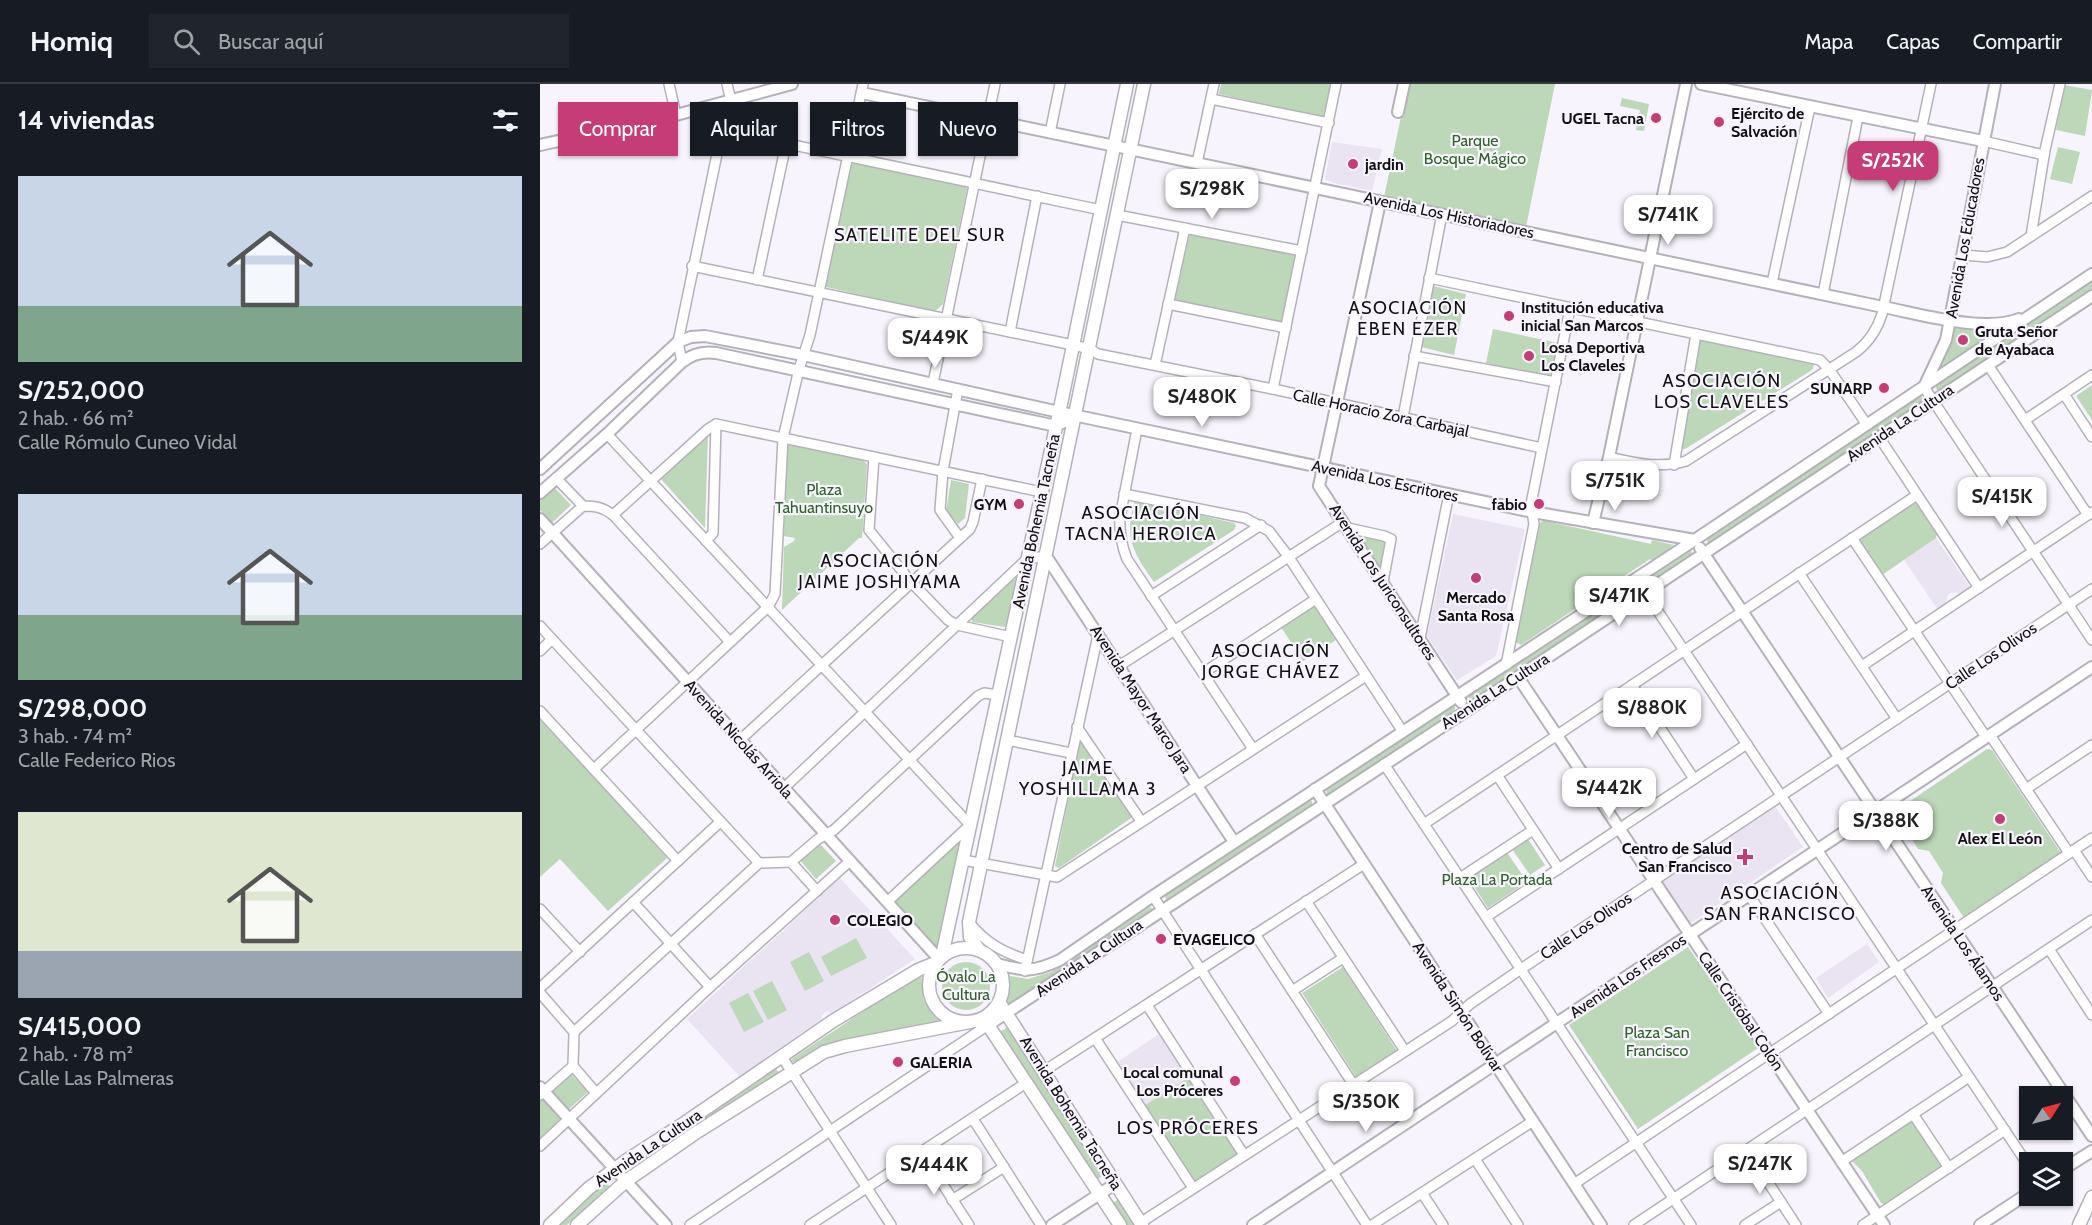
<!DOCTYPE html>
<html lang="es">
<meta charset="utf-8">
<style>
body{margin:0;font-family:Cabin,sans-serif;background:#20242c;color:#f1f3f6;height:100vh;display:flex;flex-direction:column;font-size:22px;white-space:nowrap}
*{box-sizing:border-box;margin:0}
p{font-size:20px;color:#9ea1a6}
.icon{flex:none;width:33px;height:33px;fill:none;stroke:currentColor;stroke-width:2;stroke-linecap:round;stroke-linejoin:round}
.map{position:relative;flex:1;overflow:hidden}
.details{display:flex;flex-direction:column;background:#171b24;width:540px}
.details>*{flex:none}
.top-card{position:absolute;left:18px;top:18px;width:570px;height:54px;display:flex;gap:12px}
.needle{width:39px;rotate:54deg}
.tools{position:absolute;left:1479px;top:1002px;display:grid;gap:12px}
.tools a{display:grid;place-items:center;width:54px;height:54px;border-radius:0px;background:#171b24;box-shadow:0 2px 4px #0004;font-size:30px}
.price{position:absolute;translate:-50% -51px;padding:0 14px;border-radius:12px;background:#fff;color:#222;font-size:20px;line-height:39px;filter:drop-shadow(0 2px 3px #0008)}
.price::after{content:'';position:absolute;left:50%;top:36px;width:18px;height:14px;margin-left:-9px;background:inherit;clip-path:polygon(0 0,100% 0,50% 100%)}
.price.selected{background:#c53c77;color:#fff}
ul{padding:0;list-style:none}
li{display:grid;align-content:center;gap:12px;height:318px;padding:0 18px}
li span{display:grid;place-items:center;height:186px;border-radius:0px;color:#555}
li>.icon{margin-inline-start:auto}
span .icon{width:108px;height:108px;fill:#fffc;stroke-width:1}
li b{font-size:26px}
h2{display:flex;justify-content:space-between;align-items:center;height:72px;padding:0 18px;font-size:26px}
.pill{padding:0 21px;border-radius:0px;background:#171b24;box-shadow:0 2px 4px #0004;font-size:21px;line-height:54px}
.pill.selected{background:#c53c77;color:#fff}
header{display:flex;align-items:center;gap:36px;box-sizing:border-box;height:84px;padding:0 30px;background:#171b24;border-bottom:2px solid #363941}
header strong{font-size:28px}
nav{display:flex;gap:33px;margin-inline-start:auto;font-size:21px}
.search{width:420px;height:54px;background:#20242c;display:flex;align-items:center;gap:15px;box-sizing:border-box;padding:0 21px;border-radius:0px;color:#9ea1a6;font-size:22px}
main{display:flex;flex:1;min-height:0}
.map>svg:first-child{display:block}
.built{fill:#eae3f2}
.green{fill:#bdd7b9}
.lines{fill:none;stroke-linecap:round;stroke-linejoin:round}
.minor-casing{stroke:#b5b1b9;stroke-width:12}
.tertiary-casing{stroke:#b5b1b9;stroke-width:14}
.secondary-casing{stroke:#b5b1b9;stroke-width:15}
.minor{stroke:#fff;stroke-width:9}
.tertiary{stroke:#fff;stroke-width:10}
.secondary{stroke:#fff;stroke-width:12}
.poi-dot{fill:#c53c77;stroke:#f8f4fd;stroke-width:2}
.labels{text-anchor:middle;dominant-baseline:central;stroke-width:4.5;stroke-linejoin:round;paint-order:stroke}
.poi-label{font-size:16px;font-weight:bold;fill:#121013;stroke:#f8f4fd;text-anchor:start}
.park-label{font-size:16px;fill:#306129;stroke:#f8f4fd}
.street-label{font-size:16px;fill:#121013;stroke:#f8f4fd}
.neighbourhood-label{font-size:18px;letter-spacing:1.5px;fill:#121013;stroke:#f8f4fd}
</style>
<header>
<strong>Homiq</strong>
<div class="search"><svg class="icon" aria-label="search" viewBox="0 0 24 24"><circle cx="10" cy="10" r="6"/><path d="M15 15l6 6"/></svg>Buscar aquí</div>
<nav><a>Mapa</a><a>Capas</a><a>Compartir</a></nav>
</header>
<main>
<section class="details">
<h2>14 viviendas<svg class="icon" aria-label="filters" viewBox="0 0 24 24"><path d="M4 7h16M4 17h16"/><circle cx="9" cy="7" r="2"/><circle cx="15" cy="17" r="2"/></svg></h2>
<ul>
<li><span style="background:linear-gradient(#c9d6e8 70%,#7fa58c 0)"><svg class="icon" aria-label="home" viewBox="0 0 24 24"><path d="M3 11l9-7 9 7M6 9v11h12V9"/></svg></span><div><b>S/252,000</b><p>2 hab. · 66 m²</p><p>Calle Rómulo Cuneo Vidal</p></div></li>
<li><span style="background:linear-gradient(#c9d6e8 65%,#7fa58c 0)"><svg class="icon" aria-label="home" viewBox="0 0 24 24"><path d="M3 11l9-7 9 7M6 9v11h12V9"/></svg></span><div><b>S/298,000</b><p>3 hab. · 74 m²</p><p>Calle Federico Rios</p></div></li>
<li><span style="background:linear-gradient(#dfe7d0 75%,#9aa5b1 0)"><svg class="icon" aria-label="home" viewBox="0 0 24 24"><path d="M3 11l9-7 9 7M6 9v11h12V9"/></svg></span><div><b>S/415,000</b><p>2 hab. · 78 m²</p><p>Calle Las Palmeras</p></div></li>
</ul>
</section>
<div class="map">
<svg width="1552" height="1141" viewBox="0 0 1552 1141">
<rect width="100%" height="100%" fill="#f8f4fd"/>
<g class="built">
<polygon points="792,58 842,65 832,107 794,99 785,95"/>
<polygon points="913,430 985,445 956,572 917,596 887,552"/>
<polygon points="1396,454 1430,503 1420,510 1416,508 1410,509 1407,513 1406,519 1398,526 1364,476"/>
<polygon points="1235,722 1263,763 1151,839 1122,798"/>
<polygon points="300,794 375,875 291,930 287,927 285,929 282,931 282,935 199,992 147,935"/>
<polygon points="1327,860 1339,878 1288,914 1276,894"/>
<polygon points="619,950 648,993 605,1021 576,979"/>
</g>
<g class="green">
<polygon points="681,0 792,0 784,34 679,10"/>
<polygon points="868,0 1015,0 986,143 844,113"/>
<polygon points="1524,1 1552,6 1545,52 1516,46"/>
<polygon points="1082,14 1109,20 1104,47 1096,46 1100,26 1080,22"/>
<polygon points="1518,63 1540,68 1532,100 1510,95"/>
<polygon points="313,77 424,100 427,105 403,220 394,228 282,202 308,79"/>
<polygon points="650,148 758,171 744,238 635,216"/>
<polygon points="1552,198 1552,206 1399,307 1397,306 1395,302"/>
<polygon points="893,202 926,210 914,271 881,263"/>
<polygon points="1416,244 1449,247 1454,248 1453,253 1403,285 1399,283 1413,246"/>
<polygon points="953,245 1018,259 1012,289 1008,292 946,279"/>
<polygon points="1162,253 1271,276 1274,281 1272,286 1145,365 1140,365 1156,256"/>
<polygon points="1552,301 1552,336 1536,312"/>
<polygon points="1379,313 1383,313 1383,319 1170,459 1167,458 1166,453"/>
<polygon points="168,351 165,444 121,395"/>
<polygon points="249,360 324,376 327,381 322,454 319,454 242,526 244,463 254,457 255,454 244,452 246,364"/>
<polygon points="411,396 429,400 425,434 418,440 406,427"/>
<polygon points="13,402 31,421 12,439 0,426 0,414"/>
<path d="M595,417L694,439L696,442L694,446L614,498C594,470 583,453 595,417Z"/>
<polygon points="1372,418 1376,418 1397,449 1396,454 1342,491 1317,455"/>
<polygon points="1006,434 1010,434 1010,438 1111,460 1112,456 1134,461 1113,477 1110,475 981,561 976,558 976,552 1000,439"/>
<polygon points="822,451 845,456 842,481 840,482 820,453"/>
<polygon points="1148,464 1151,465 1152,470 932,617 929,616 928,611"/>
<polygon points="473,495 477,496 468,540 465,543 432,538 431,533"/>
<polygon points="774,517 799,554 763,577 739,540"/>
<polygon points="911,622 915,622 915,628 790,711 787,710 786,705"/>
<polygon points="0,632 127,774 68,827 20,775 0,793"/>
<polygon points="540,656 594,732 519,784 515,782"/>
<polygon points="1447,665 1452,666 1521,769 1520,772 1424,834 1401,799 1403,789 1389,767 1378,765 1354,728"/>
<polygon points="768,717 772,717 772,722 629,817 626,817 625,812"/>
<polygon points="419,752 424,753 400,857 397,863 356,821 354,814"/>
<polygon points="988,755 1005,781 990,791 972,765"/>
<polygon points="278,758 296,777 276,795 259,775"/>
<polygon points="966,767 987,798 948,824 928,793"/>
<polygon points="610,823 613,825 612,828 470,922 467,922 470,892 488,895 511,888"/>
<polygon points="316,854 327,874 291,892 281,873"/>
<polygon points="1148,863 1218,964 1098,1045 1029,941"/>
<polygon points="269,868 284,897 265,907 250,878"/>
<circle cx="426" cy="902" r="24"/>
<polygon points="803,883 857,967 816,993 762,909"/>
<polygon points="381,889 384,917 402,938 344,951 294,958 257,979 251,977 253,974"/>
<polygon points="232,897 247,926 228,936 213,907"/>
<polygon points="208,909 224,938 204,948 189,919"/>
<polygon points="468,943 565,1090 558,1095 460,948"/>
<polygon points="236,984 240,991 156,1044 152,1037"/>
<polygon points="30,989 48,1008 29,1025 12,1006"/>
<polygon points="649,993 700,1069 653,1099 602,1023"/>
<polygon points="1,1013 21,1036 0,1054 0,1015"/>
<polygon points="1370,1037 1372,1037 1401,1079 1401,1082 1344,1120 1341,1119 1322,1087 1312,1077 1313,1074"/>
<polygon points="135,1048 138,1055 93,1083 90,1077"/>
<polygon points="65,1096 70,1103 27,1141 14,1141"/>
<polygon points="580,1114 598,1141 587,1141 573,1119"/>
</g>
<g class="lines">
<g class="minor-casing">
<g id="minor">
<polyline points="129,0 136,31"/>
<polyline points="671,15 789,39"/>
<polyline points="182,46 561,126"/>
<polyline points="510,49 520,0"/>
<polyline points="1443,57 1504,71"/>
<polyline points="657,79 674,0"/>
<polyline points="577,131 762,167"/>
<polyline points="1491,152 1505,66 1520,0"/>
<polyline points="1424,171 1447,173 1467,168 1552,112"/>
<polyline points="152,182 533,261 550,265 558,270 733,305 1002,364"/>
<polyline points="889,194 1280,276 1289,285 1327,341"/>
<polyline points="217,196 246,60"/>
<polyline points="1232,199 1270,23"/>
<polyline points="1283,210 1318,33"/>
<polyline points="628,220 746,244"/>
<polyline points="470,248 497,112"/>
<polyline points="874,272 1016,298"/>
<polyline points="142,278 138,258 182,46 191,17 187,0"/>
<polyline points="615,281 645,144"/>
<polyline points="1448,281 1548,431"/>
<polyline points="393,299 455,0"/>
<polyline points="1384,303 1552,556"/>
<polyline points="418,305 403,387 400,426 420,454"/>
<polyline points="733,305 796,0"/>
<polyline points="1524,310 1552,353"/>
<polyline points="863,333 902,130"/>
<polyline points="1485,336 1552,291"/>
<path d="M597,345L580,433C579,448 581,460 587,475L713,665"/>
<polyline points="67,350 430,741 347,818"/>
<polyline points="1339,353 1439,504"/>
<polyline points="334,373 329,446 372,499 408,536 417,541 471,553"/>
<path d="M1069,373C1095,379 1119,385 1146,377L1316,268C1329,258 1337,246 1342,230L1391,0"/>
<polyline points="1134,381 1156,250"/>
<polyline points="16,394 43,422"/>
<polyline points="584,410 705,434 729,447 748,472 863,648"/>
<polyline points="73,431 168,345 176,340 502,408"/>
<polyline points="808,444 844,452 851,455 843,498"/>
<polyline points="1312,454 1446,653"/>
<polyline points="166,457 173,449 176,340"/>
<path d="M0,460L43,422C55,422 63,423 73,431L190,558"/>
<polyline points="1259,489 1357,635"/>
<polyline points="1105,508 1490,1084"/>
<polyline points="611,512 721,441"/>
<polyline points="0,542 219,779"/>
<polyline points="880,554 909,410"/>
<polyline points="0,567 12,555"/>
<polyline points="966,581 994,440 991,420 1030,224"/>
<polyline points="579,582 803,438"/>
<polyline points="1322,582 1552,428"/>
<polyline points="663,589 776,515"/>
<polyline points="1092,601 1154,695"/>
<polyline points="0,627 138,777"/>
<polyline points="537,643 601,737"/>
<polyline points="1450,651 1529,769"/>
<polyline points="200,656 430,445 433,438 442,395"/>
<polyline points="467,656 531,669"/>
<polyline points="844,680 1151,1141"/>
<polyline points="54,685 228,523 235,510 243,354 259,285 270,251 323,0"/>
<polyline points="957,691 1019,785"/>
<polyline points="244,704 487,475 506,472"/>
<polyline points="1486,705 1552,661"/>
<polyline points="884,740 1377,411"/>
<polyline points="1534,766 1552,793"/>
<polyline points="423,776 517,793 826,592"/>
<polyline points="251,778 277,807"/>
<polyline points="219,779 251,778 278,755 294,746 438,612 444,609 458,611"/>
<polyline points="920,794 993,746"/>
<polyline points="1209,811 1289,930"/>
<polyline points="613,812 827,1141"/>
<polyline points="766,817 865,967"/>
<polyline points="93,818 170,903"/>
<polyline points="0,825 40,868"/>
<polyline points="946,833 1207,660"/>
<path d="M429,838C445,859 463,868 487,876"/>
<polyline points="715,850 813,1000"/>
<polyline points="1509,865 1552,931"/>
<polyline points="485,887 558,551"/>
<polyline points="0,904 180,738"/>
<polyline points="752,907 803,874"/>
<polyline points="0,909 34,948"/>
<polyline points="607,921 704,1071"/>
<polyline points="34,948 219,779"/>
<polyline points="34,948 33,982 56,1009"/>
<polyline points="555,954 653,1104"/>
<polyline points="242,973 351,1141"/>
<polyline points="504,987 824,780"/>
<polyline points="0,1011 33,982"/>
<polyline points="1373,1030 1409,1084"/>
<polyline points="433,1035 501,1141"/>
<polyline points="0,1062 170,903 310,777"/>
<polyline points="1207,1066 1256,1141"/>
<polyline points="382,1068 429,1141"/>
<polyline points="935,1075 978,1141"/>
<polyline points="1301,1078 1429,993"/>
<polyline points="1034,1100 1552,754"/>
<polyline points="882,1109 903,1141"/>
<polyline points="412,1116 464,1083"/>
<polyline points="600,1139 912,937 930,920 981,885 1552,505"/>
<polyline points="150,1141 448,941"/>
<polyline points="270,1141 486,999"/>
<polyline points="832,1141 993,1037"/>
<polyline points="1094,1141 1552,836"/>
<polyline points="1205,1141 1241,1118"/>
<polyline points="1323,1141 1465,1046"/>
</g>
</g>
<g class="tertiary-casing">
<g id="tertiary">
<polyline points="1161,0 1443,57"/>
<path d="M322,9L1343,223C1380,230 1444,249 1479,235"/>
<polyline points="858,28 864,0"/>
<polyline points="0,61 136,31 252,0"/>
<polyline points="840,118 779,402 921,618"/>
<polyline points="1384,303 1406,256 1455,0"/>
<polyline points="0,385 138,258 151,253 165,252 263,271 519,328 993,428 1155,456"/>
<path d="M0,409L67,350L142,278C152,270 163,267 176,269L516,342L536,332"/>
<polyline points="0,435 399,875"/>
<polyline points="1053,439 1069,373 1146,0"/>
<polyline points="1160,464 1552,1052"/>
<polyline points="506,472 694,758"/>
<polyline points="978,593 1344,1141"/>
<polyline points="775,705 1061,1141"/>
<path d="M457,880C485,887 492,889 520,876L613,812L1141,465L1552,190"/>
<polyline points="448,941 978,593 1552,212"/>
<polyline points="0,1003 126,1141"/>
<polyline points="1522,1086 1552,1067"/>
<polyline points="512,1141 575,1100"/>
<polyline points="713,1141 1552,583"/>
<polyline points="1440,1141 1490,1108"/>
</g>
</g>
<g class="secondary-casing">
<g id="secondary">
<circle cx="426" cy="901" r="37"/>
<polyline points="439,866 430,853 429,838 604,0"/>
<polyline points="402,872 522,315 587,0"/>
<polyline points="459,918 602,1141"/>
<polyline points="437,937 448,941 580,1141"/>
<polyline points="10,1141 49,1104 87,1076 146,1038 293,937 378,886 395,879"/>
<polyline points="37,1141 86,1097 154,1050 284,968 305,962 430,938"/>
<polyline points="1539,1141 1552,1113"/>
</g>
</g>
<use href="#minor" class="minor"/>
<use href="#tertiary" class="tertiary"/>
<use href="#secondary" class="secondary"/>
</g>
<g class="poi-dot">
<circle cx="1116" cy="34" r="6"/>
<circle cx="1179" cy="38" r="6"/>
<circle cx="813" cy="80" r="6"/>
<circle cx="969" cy="232" r="6"/>
<circle cx="1423" cy="256" r="6"/>
<circle cx="989" cy="272" r="6"/>
<circle cx="1344" cy="304" r="6"/>
<circle cx="479" cy="420" r="6"/>
<circle cx="999" cy="420" r="6"/>
<circle cx="936" cy="494" r="6"/>
<circle cx="1460" cy="735" r="6"/>
<path d="M1202 764h6v6h6v6h-6v6h-6v-6h-6v-6h6z"/>
<circle cx="295" cy="836" r="6"/>
<circle cx="621" cy="855" r="6"/>
<circle cx="358" cy="978" r="6"/>
<circle cx="695" cy="997" r="6"/>
</g>
<g class="labels">
<g class="poi-label">
<text x="1191" y="29">Ejército de<tspan x="1191" dy="18">Salvación</tspan></text>
<text x="1104" y="34" text-anchor="end">UGEL Tacna</text>
<text x="825" y="80">jardin</text>
<text x="981" y="223">Institución educativa<tspan x="981" dy="18">inicial San Marcos</tspan></text>
<text x="1435" y="247">Gruta Señor<tspan x="1435" dy="18">de Ayabaca</tspan></text>
<text x="1001" y="263">Losa Deportiva<tspan x="1001" dy="18">Los Claveles</tspan></text>
<text x="1332" y="304" text-anchor="end">SUNARP</text>
<text x="467" y="420" text-anchor="end">GYM</text>
<text x="987" y="420" text-anchor="end">fabio</text>
<text x="936" y="513" text-anchor="middle">Mercado<tspan x="936" dy="18">Santa Rosa</tspan></text>
<text x="1460" y="754" text-anchor="middle">Alex El León</text>
<text x="1192" y="764" text-anchor="end">Centro de Salud<tspan x="1192" dy="18">San Francisco</tspan></text>
<text x="307" y="836">COLEGIO</text>
<text x="633" y="855">EVAGELICO</text>
<text x="370" y="978">GALERIA</text>
<text x="683" y="988" text-anchor="end">Local comunal<tspan x="683" dy="18">Los Próceres</tspan></text>
</g>
<g class="park-label">
<text x="935" y="56">Parque<tspan x="935" dy="18">Bosque Mágico</tspan></text>
<text x="284" y="405">Plaza<tspan x="284" dy="18">Tahuantinsuyo</tspan></text>
<text x="957" y="795">Plaza La Portada</text>
<text x="426" y="892">Óvalo La<tspan x="426" dy="18">Cultura</tspan></text>
<text x="1117" y="948">Plaza San<tspan x="1117" dy="18">Francisco</tspan></text>
</g>
<g class="street-label">
<text transform="translate(909 131) rotate(12)">Avenida Los Historiadores</text>
<text transform="translate(1425 154) rotate(-80)">Avenida Los Educadores</text>
<text transform="translate(841 329) rotate(12)">Calle Horacio Zora Carbajal</text>
<text transform="translate(1360 339) rotate(-34)">Avenida La Cultura</text>
<text transform="translate(845 397) rotate(12)">Avenida Los Escritores</text>
<text transform="translate(496 437) rotate(-78)">Avenida Bohemia Tacneña</text>
<text transform="translate(843 498) rotate(57)">Avenida Los Juriconsultores</text>
<text transform="translate(1451 572) rotate(-34)">Calle Los Olivos</text>
<text transform="translate(955 607) rotate(-33)">Avenida La Cultura</text>
<text transform="translate(601 615) rotate(57)">Avenida Mayor Marco Jara</text>
<text transform="translate(199 655) rotate(48)">Avenida Nicolás Arriola</text>
<text transform="translate(1046 842) rotate(-34)">Calle Los Olivos</text>
<text transform="translate(1423 859) rotate(56)">Avenida Los Álamos</text>
<text transform="translate(549 874) rotate(-34)">Avenida La Cultura</text>
<text transform="translate(1088 892) rotate(-34)">Avenida Los Fresnos</text>
<text transform="translate(918 923) rotate(57)">Avenida Simón Bolívar</text>
<text transform="translate(1201 927) rotate(56)">Calle Cristóbal Colón</text>
<text transform="translate(531 1029) rotate(58)">Avenida Bohemia Tacneña</text>
<text transform="translate(108 1064) rotate(-34)">Avenida La Cultura</text>
</g>
<g class="neighbourhood-label">
<text x="380" y="151">SATELITE DEL SUR</text>
<text x="868" y="224">ASOCIACIÓN<tspan x="868" dy="21">EBEN EZER</tspan></text>
<text x="1182" y="297">ASOCIACIÓN<tspan x="1182" dy="21">LOS CLAVELES</tspan></text>
<text x="601" y="429">ASOCIACIÓN<tspan x="601" dy="21">TACNA HEROICA</tspan></text>
<text x="340" y="477">ASOCIACIÓN<tspan x="340" dy="21">JAIME JOSHIYAMA</tspan></text>
<text x="731" y="567">ASOCIACIÓN<tspan x="731" dy="21">JORGE CHÁVEZ</tspan></text>
<text x="548" y="684">JAIME<tspan x="548" dy="21">YOSHILLAMA 3</tspan></text>
<text x="1240" y="809">ASOCIACIÓN<tspan x="1240" dy="21">SAN FRANCISCO</tspan></text>
<text x="648" y="1044">LOS PRÓCERES</text>
</g>
</g>
</svg>
<div class="tools">
<a><svg class="needle" viewBox="-14 -14 28 28"><path d="M0-13l5 13h-10z" fill="#e53935"/><path d="M0 13l5-13h-10z" fill="#9ea1a6"/></svg></a>
<a><svg class="icon" aria-label="layers" viewBox="0 0 24 24"><path d="M12 4l9 5-9 5-9-5zM3 14l9 5 9-5"/></svg></a>
</div>
<b class="price selected" style="left:1353px;top:108px">S/252K</b>
<b class="price" style="left:672px;top:136px">S/298K</b>
<b class="price" style="left:1128px;top:162px">S/741K</b>
<b class="price" style="left:395px;top:285px">S/449K</b>
<b class="price" style="left:662px;top:344px">S/480K</b>
<b class="price" style="left:1075px;top:428px">S/751K</b>
<b class="price" style="left:1462px;top:444px">S/415K</b>
<b class="price" style="left:1079px;top:543px">S/471K</b>
<b class="price" style="left:1112px;top:655px">S/880K</b>
<b class="price" style="left:1069px;top:735px">S/442K</b>
<b class="price" style="left:1346px;top:768px">S/388K</b>
<b class="price" style="left:826px;top:1049px">S/350K</b>
<b class="price" style="left:1220px;top:1111px">S/247K</b>
<b class="price" style="left:394px;top:1112px">S/444K</b>
<div class="top-card">
<a class="pill selected">Comprar</a>
<a class="pill">Alquilar</a>
<a class="pill">Filtros</a>
<a class="pill">Nuevo</a>
</div>
</div>
</main>
